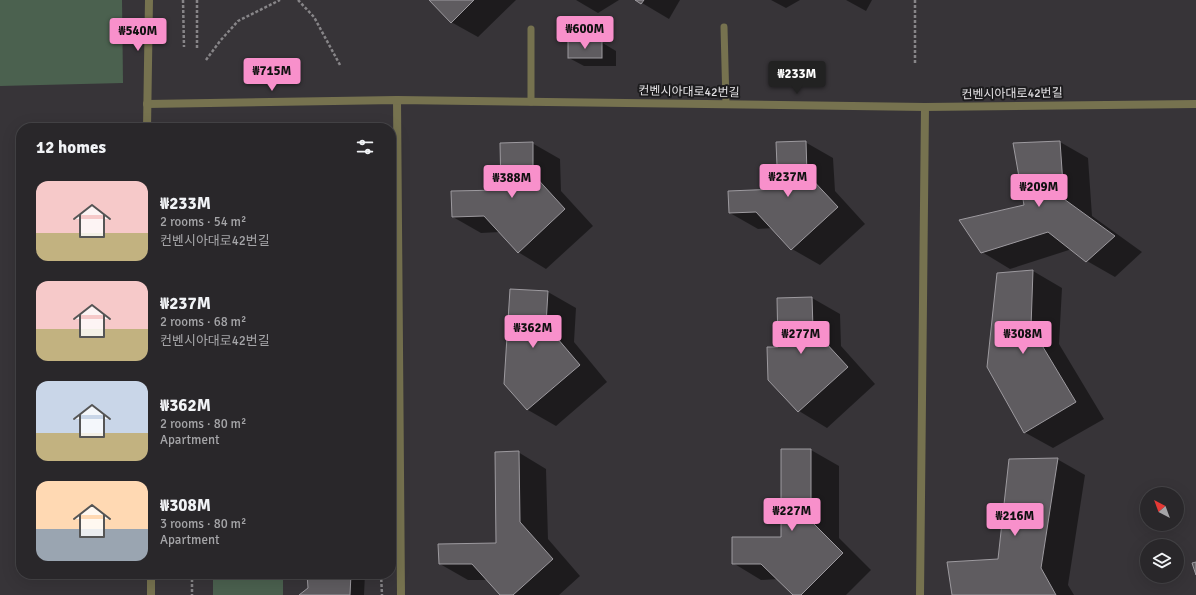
<!DOCTYPE html>
<meta charset="utf-8">
<style>
body{margin:0;font-family:Signika,"Noto Sans KR",sans-serif;background:#312f32;color:#f1f3f6;height:100vh;display:flex;flex-direction:column;font-size:15px;white-space:nowrap}
*{box-sizing:border-box;margin:0}
p{font-size:13px;color:#a5a5a8}
.icon{flex:none;width:22px;height:22px;fill:none;stroke:currentColor;stroke-width:2;stroke-linecap:round;stroke-linejoin:round}
.map{position:relative;flex:1;overflow:hidden}
.drawer{position:absolute;left:16px;top:123px;width:380px;height:456px;display:flex;flex-direction:column;background:#29272a;border-radius:16px;box-shadow:0 4px 16px #0002,0 0 0 1px #454447}
.drawer>*{flex:none}
.needle{width:26px;rotate:319deg}
.tools{position:absolute;left:1140px;top:487px;display:grid;gap:8px}
.tools a{display:grid;place-items:center;width:44px;height:44px;border-radius:50%;background:#29272a;box-shadow:0 4px 16px #0002,0 0 0 1px #454447;font-size:20px}
.price{position:absolute;translate:-50% -34px;padding:0 9px;border-radius:4px;background:#f890cb;color:#111;font-size:13px;line-height:26px;filter:drop-shadow(0 1px 2px #0008)}
.price::after{content:'';position:absolute;left:50%;top:24px;width:12px;height:9px;margin-left:-6px;background:inherit;clip-path:polygon(0 0,100% 0,50% 100%)}
.price.selected{background:#222;color:#fff}
ul{padding:0;list-style:none}
li{display:flex;align-items:center;gap:12px;height:100px;padding:0 20px}
li span{display:grid;place-items:center;flex:none;width:112px;height:80px;border-radius:12px;color:#555}
li>.icon{margin-inline-start:auto}
span .icon{width:48px;height:48px;fill:#fffc;stroke-width:1}
li b{font-size:17px}
h2{display:flex;justify-content:space-between;align-items:center;height:48px;padding:0 20px;font-size:17px}
.map>svg:first-child{display:block}
.green{fill:#4b614f}
.shadow{fill:#0007}
.building{fill:#5f5c60;stroke:#9d9a9f}
.lines{fill:none;stroke-linecap:round;stroke-linejoin:round}
.path{stroke:#878588;stroke-width:2.5;stroke-dasharray:3 2;stroke-linecap:butt}
.service{stroke:#76724f;stroke-width:7}
.minor{stroke:#76724f;stroke-width:8}
.tertiary{stroke:#76724f;stroke-width:8}
.labels{text-anchor:middle;dominant-baseline:central;stroke-width:4;stroke-linejoin:round;paint-order:stroke}
.street-label{font-size:12px;fill:#e3e1e4;stroke:#1d1c1e}
</style>
<div class="map">
<svg width="1196" height="595" viewBox="0 0 1196 595">
<rect width="100%" height="100%" fill="#373438"/>
<g class="green">
<polygon points="0,0 122,0 123,83 0,86"/>
<rect x="213" y="574" width="70" height="21"/>
</g>
<g class="shadow">
<polygon points="401,0 516,0 478,37 451,22 430,0"/>
<polygon points="576,0 619,0 598,13"/>
<polygon points="637,0 680,0 669,19"/>
<polygon points="771,0 800,0 786,8"/>
<polygon points="846,0 872,0 866,11"/>
<polygon points="601,42 616,51 616,66 584,66 569,58"/>
<polygon points="805,142 833,158 835,191 865,224 820,265 792,249 773,228 758,229 730,213 779,190"/>
<polygon points="1060,142 1088,158 1092,216 1142,252 1115,277 1087,261 1072,249 1010,269 982,252 1026,206"/>
<polygon points="532,143 560,159 561,191 593,226 546,269 518,252 500,232 481,233 453,217 502,191"/>
<polygon points="1033,271 1062,288 1059,344 1104,419 1053,448 1024,432 998,274"/>
<polygon points="548,292 576,308 574,342 607,382 556,426 528,410 505,383"/>
<polygon points="812,298 840,314 841,346 875,384 827,428 799,411 779,348"/>
<polygon points="782,450 811,450 839,466 839,538 871,570 846,595 794,595 779,579 761,580 733,563 782,538"/>
<polygon points="518,452 546,469 548,539 580,576 559,595 501,595 487,580 468,580 440,564 497,544"/>
<polygon points="1057,459 1085,475 1068,585 1074,595 953,595 999,560"/>
<polygon points="308,574 365,574 364,595 301,595 309,588"/>
</g>
<g class="building">
<polygon points="429,0 474,0 451,23"/>
<polygon points="635,0 644,0 641,4"/>
<rect x="568" y="41" width="34" height="17"/>
<polygon points="806,141 807,174 838,207 791,250 756,212 729,213 728,191 778,189 776,142"/>
<polygon points="1060,141 1064,199 1115,236 1086,262 1048,232 981,253 959,220 1024,205 1013,143"/>
<polygon points="533,142 533,174 565,209 518,253 484,216 452,217 451,191 501,190 500,143"/>
<polygon points="1033,270 1031,327 1076,402 1024,433 987,367 997,273"/>
<polygon points="510,289 548,291 546,325 580,365 527,410 504,384"/>
<polygon points="812,297 813,329 848,367 798,412 768,380 767,347 778,347 777,298"/>
<polygon points="781,449 811,449 811,521 843,553 801,595 793,595 761,564 732,564 732,537 781,537"/>
<polygon points="519,451 520,522 553,559 513,595 500,595 472,564 439,564 438,544 496,543 495,452"/>
<polygon points="1058,458 1041,568 1056,595 952,595 947,562 998,559 1009,459"/>
<polygon points="1196,562 1196,575 1192,563"/>
<polygon points="307,574 351,574 350,595 299,595 308,588"/>
</g>
<g class="lines">
<g class="path">
<polyline points="183,0 184,47"/>
<polyline points="197,0 197,49"/>
<polyline points="298,0 314,17 340,65"/>
<polyline points="915,0 915,65"/>
<polyline points="206,60 220,41 238,21 280,0"/>
<polyline points="211,125 334,125 348,128"/>
<polyline points="192,574 192,595"/>
<polyline points="381,574 382,595"/>
</g>
<g class="service">
<polyline points="724,27 726,104"/>
<polyline points="531,29 531,102"/>
</g>
<g class="minor">
<polyline points="397,100 401,595"/>
<polyline points="920,595 925,107"/>
</g>
<g class="tertiary">
<polyline points="147,104 397,100 925,107 1196,104"/>
<polyline points="147,128 149,0"/>
<polyline points="151,574 151,595"/>
</g>
</g>
<g class="labels">
<g class="street-label">
<text transform="translate(689 92) rotate(1)">컨벤시아대로42번길</text>
<text transform="translate(1012 94) rotate(-1)">컨벤시아대로42번길</text>
</g>
</g>
</svg>
<div class="tools">
<a><svg class="needle" viewBox="-14 -14 28 28"><path d="M0-13l5 13h-10z" fill="#e53935"/><path d="M0 13l5-13h-10z" fill="#a5a5a8"/></svg></a>
<a><svg class="icon" aria-label="layers" viewBox="0 0 24 24"><path d="M12 4l9 5-9 5-9-5zM3 14l9 5 9-5"/></svg></a>
</div>
<b class="price" style="left:585px;top:50px">₩600M</b>
<b class="price" style="left:138px;top:52px">₩540M</b>
<b class="price" style="left:272px;top:92px">₩715M</b>
<b class="price selected" style="left:797px;top:95px">₩233M</b>
<b class="price" style="left:788px;top:198px">₩237M</b>
<b class="price" style="left:512px;top:199px">₩388M</b>
<b class="price" style="left:1039px;top:208px">₩209M</b>
<b class="price" style="left:533px;top:349px">₩362M</b>
<b class="price" style="left:801px;top:355px">₩277M</b>
<b class="price" style="left:1023px;top:355px">₩308M</b>
<b class="price" style="left:792px;top:532px">₩227M</b>
<b class="price" style="left:1015px;top:537px">₩216M</b>
<section class="drawer">
<h2>12 homes<svg class="icon" aria-label="filters" viewBox="0 0 24 24"><path d="M4 7h16M4 17h16"/><circle cx="9" cy="7" r="2"/><circle cx="15" cy="17" r="2"/></svg></h2>
<ul>
<li><span style="background:linear-gradient(#f6c9c9 65%,#c2b280 0)"><svg class="icon" aria-label="home" viewBox="0 0 24 24"><path d="M3 11l9-7 9 7M6 9v11h12V9"/></svg></span><div><b>₩233M</b><p>2 rooms · 54 m²</p><p>컨벤시아대로42번길</p></div></li>
<li><span style="background:linear-gradient(#f6c9c9 60%,#c2b280 0)"><svg class="icon" aria-label="home" viewBox="0 0 24 24"><path d="M3 11l9-7 9 7M6 9v11h12V9"/></svg></span><div><b>₩237M</b><p>2 rooms · 68 m²</p><p>컨벤시아대로42번길</p></div></li>
<li><span style="background:linear-gradient(#c9d6e8 65%,#c2b280 0)"><svg class="icon" aria-label="home" viewBox="0 0 24 24"><path d="M3 11l9-7 9 7M6 9v11h12V9"/></svg></span><div><b>₩362M</b><p>2 rooms · 80 m²</p><p>Apartment</p></div></li>
<li><span style="background:linear-gradient(#ffd9b3 60%,#9aa5b1 0)"><svg class="icon" aria-label="home" viewBox="0 0 24 24"><path d="M3 11l9-7 9 7M6 9v11h12V9"/></svg></span><div><b>₩308M</b><p>3 rooms · 80 m²</p><p>Apartment</p></div></li>
</ul>
</section>
</div>
